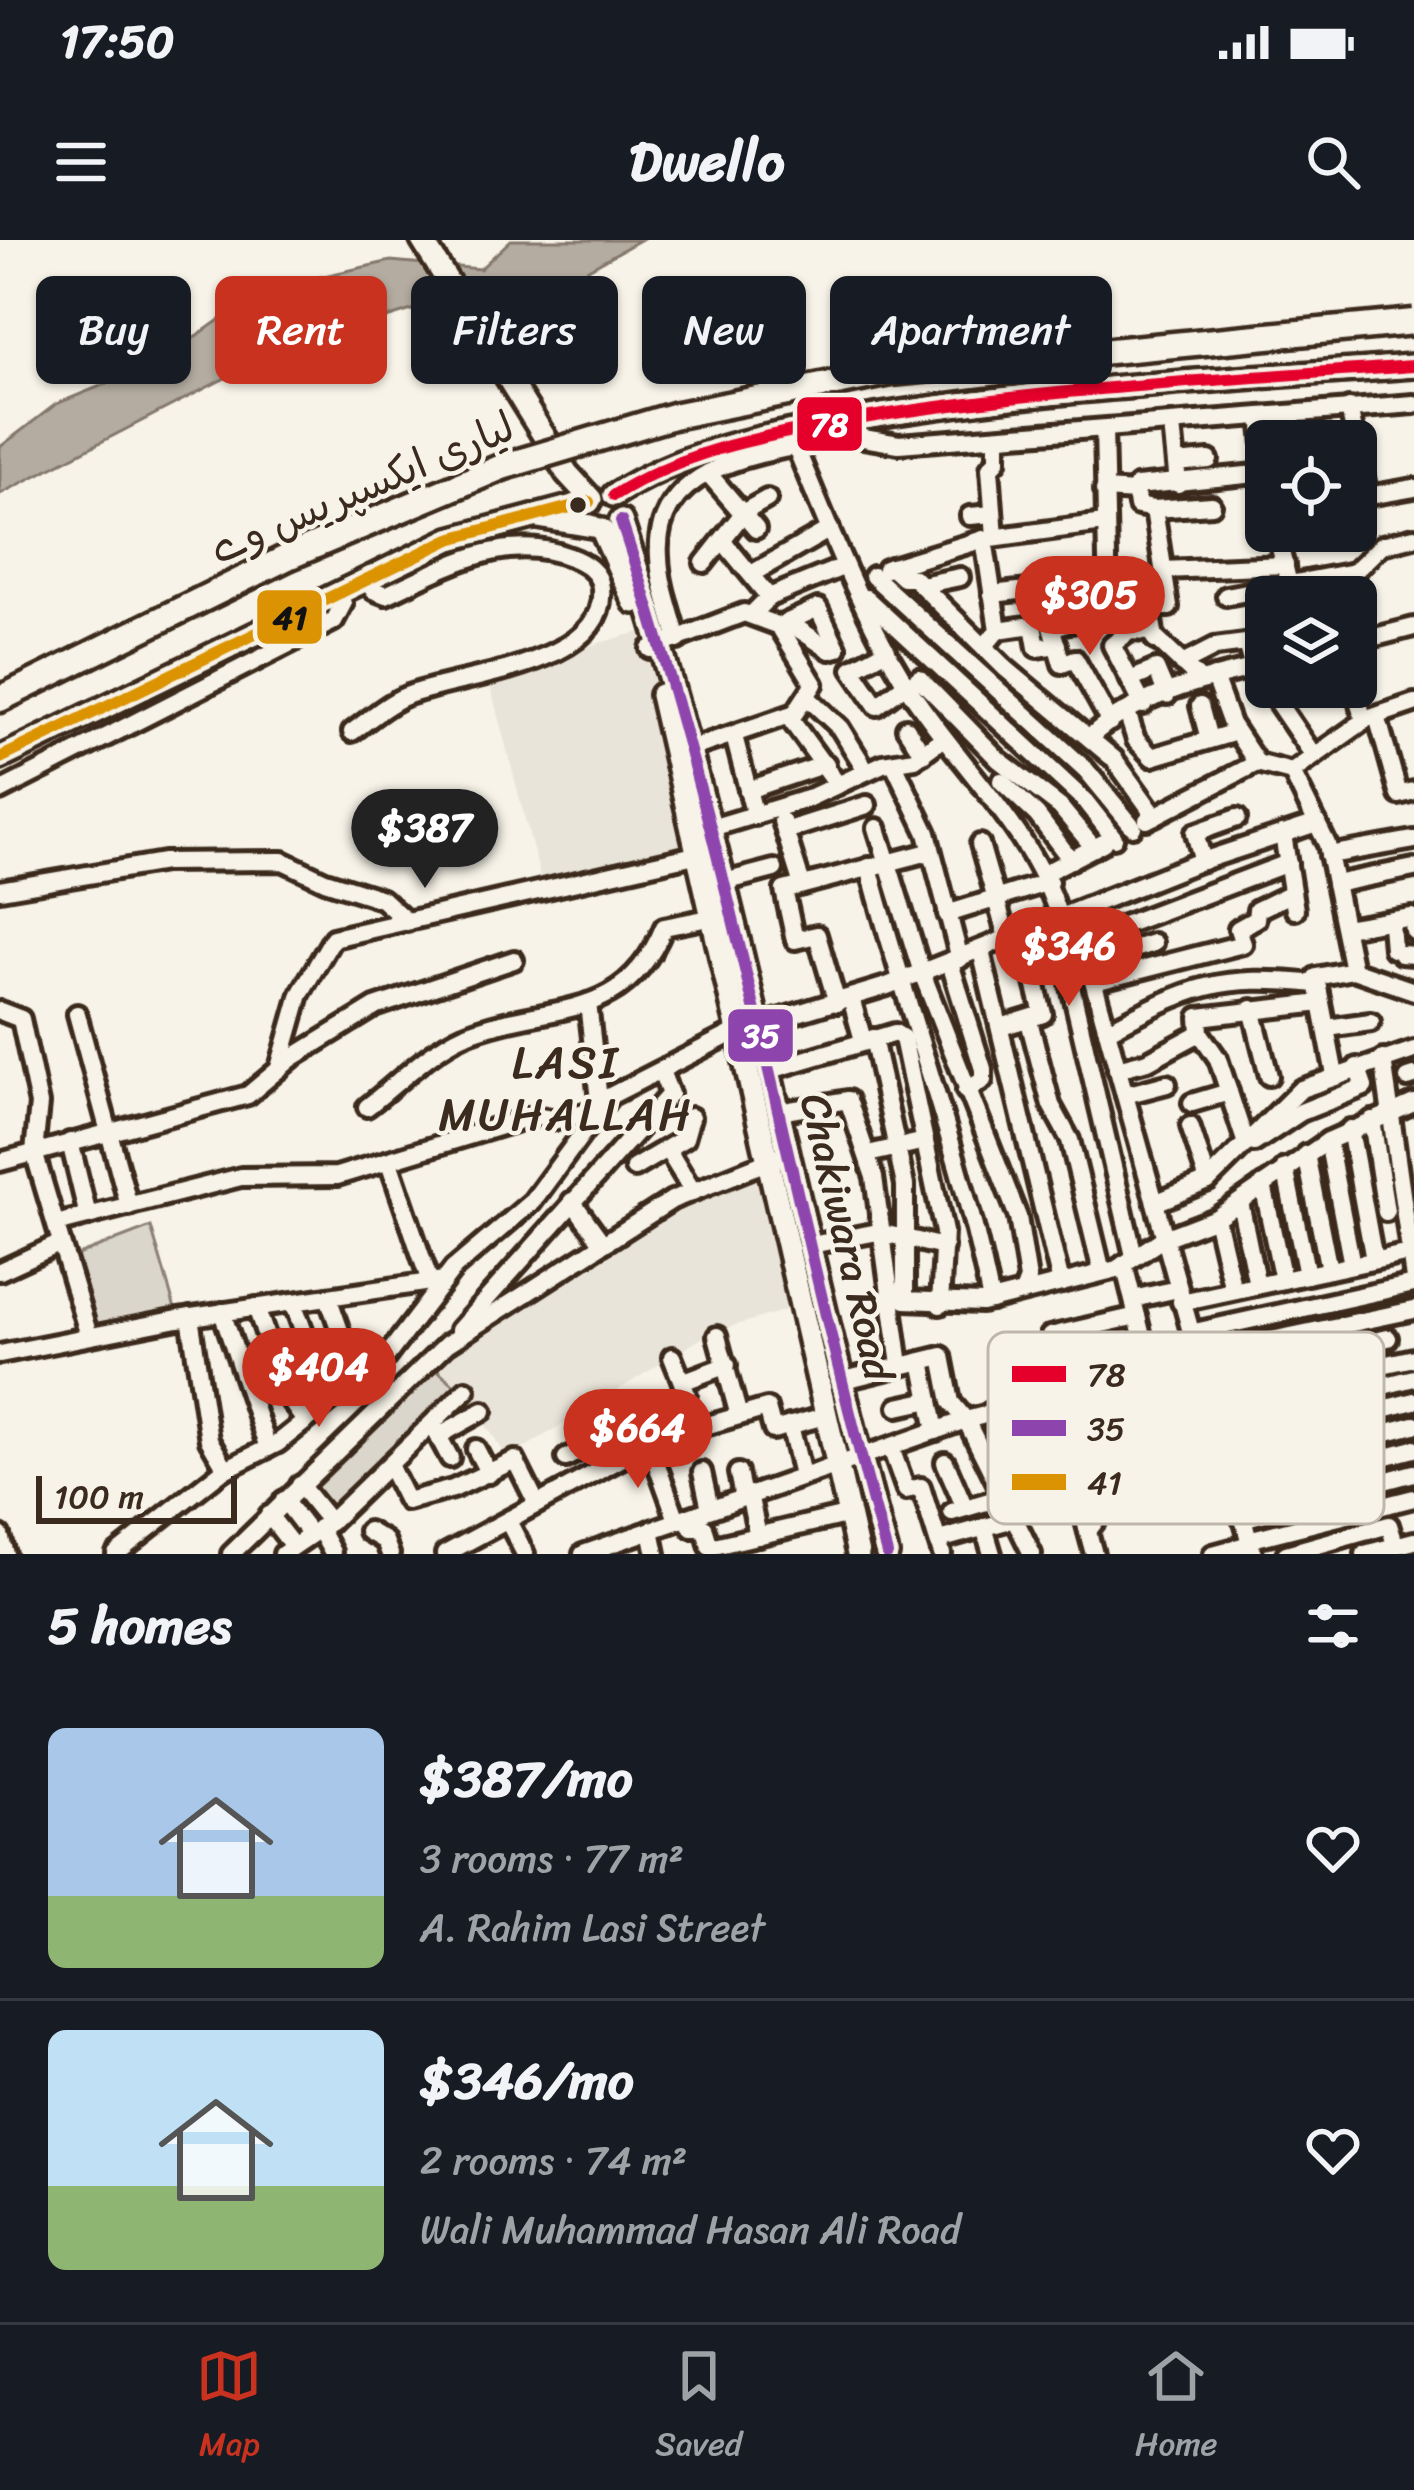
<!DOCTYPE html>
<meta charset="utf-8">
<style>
body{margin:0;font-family:Sriracha,"Playpen Sans Arabic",sans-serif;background:#20242c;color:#f1f3f6;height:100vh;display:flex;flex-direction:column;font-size:45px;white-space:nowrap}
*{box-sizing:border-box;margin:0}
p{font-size:39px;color:#9ea1a6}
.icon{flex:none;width:66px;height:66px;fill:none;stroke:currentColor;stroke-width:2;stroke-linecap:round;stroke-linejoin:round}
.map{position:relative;height:1314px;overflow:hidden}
.sheet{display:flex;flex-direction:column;background:#171b24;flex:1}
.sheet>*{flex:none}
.hud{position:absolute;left:36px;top:36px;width:1344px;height:108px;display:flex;gap:24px}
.tools{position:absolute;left:1245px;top:180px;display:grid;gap:24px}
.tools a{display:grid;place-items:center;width:132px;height:132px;border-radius:18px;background:#171b24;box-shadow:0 3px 9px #0004;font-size:60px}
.scale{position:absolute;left:36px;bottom:30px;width:201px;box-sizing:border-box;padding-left:12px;border:6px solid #3b2a1e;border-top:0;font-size:33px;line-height:42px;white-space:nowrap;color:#3b2a1e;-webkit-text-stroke:9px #f7f3e8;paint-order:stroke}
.price{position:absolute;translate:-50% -102px;padding:0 27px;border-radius:42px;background:#c8321e;color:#fff;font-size:39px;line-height:78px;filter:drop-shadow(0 3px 6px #0008)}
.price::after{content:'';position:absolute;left:50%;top:72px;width:36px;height:27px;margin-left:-18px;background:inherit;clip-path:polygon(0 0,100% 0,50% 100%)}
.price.on{background:#222;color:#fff}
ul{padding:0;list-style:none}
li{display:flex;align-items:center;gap:36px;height:300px;padding:0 48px}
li+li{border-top:3px solid #363941}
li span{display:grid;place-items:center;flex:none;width:336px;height:240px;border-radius:18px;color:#555}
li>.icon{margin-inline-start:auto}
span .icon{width:144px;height:144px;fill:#fffc;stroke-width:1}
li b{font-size:51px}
h2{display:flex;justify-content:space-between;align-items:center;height:144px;padding:0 48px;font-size:51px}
.pill{padding:0 42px;border-radius:18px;background:#171b24;box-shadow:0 3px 9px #0004;font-size:42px;line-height:108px}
.pill.on{background:#c8321e;color:#fff}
.status{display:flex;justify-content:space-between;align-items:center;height:84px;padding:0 60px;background:#171b24;direction:ltr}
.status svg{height:33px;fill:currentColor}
header{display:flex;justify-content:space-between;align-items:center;height:156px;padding:0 48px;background:#171b24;font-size:54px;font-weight:800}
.tab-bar{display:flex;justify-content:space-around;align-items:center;height:168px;border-top:3px solid #363941;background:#171b24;font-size:33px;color:#9ea1a6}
.tab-bar a{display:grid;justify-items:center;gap:6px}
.tab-bar .on{color:#c8321e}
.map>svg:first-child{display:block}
.built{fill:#e9e4d9}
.green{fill:#dbd6cb;stroke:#8b8074;stroke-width:3}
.water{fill:#b4aca0;stroke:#84786c;stroke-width:3}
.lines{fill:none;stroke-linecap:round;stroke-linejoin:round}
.minor-casing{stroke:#3b2a1e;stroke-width:26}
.major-casing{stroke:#3b2a1e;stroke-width:30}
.highway-casing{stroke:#3b2a1e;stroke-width:33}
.minor{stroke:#f7f3e8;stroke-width:16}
.major{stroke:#f7f3e8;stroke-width:21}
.highway{stroke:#f7f3e8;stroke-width:24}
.highway-bridge-casing{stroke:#3b2a1e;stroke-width:33;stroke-linecap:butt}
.highway-bridge{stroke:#f7f3e8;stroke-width:24}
.bus-1-casing{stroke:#f7f3e8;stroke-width:21}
.bus-2-casing{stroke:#f7f3e8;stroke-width:21}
.bus-3-casing{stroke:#f7f3e8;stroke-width:21}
.bus-1{stroke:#e4002b;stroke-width:12}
.bus-2{stroke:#8e44ad;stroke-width:12}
.bus-3{stroke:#db9304;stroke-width:12}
.bus-dot{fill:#3b2a1e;stroke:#f7f3e8;stroke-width:4.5}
.labels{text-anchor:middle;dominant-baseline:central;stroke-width:9;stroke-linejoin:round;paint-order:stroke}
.street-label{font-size:42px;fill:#3b2a1e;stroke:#f7f3e8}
.neighbourhood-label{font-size:45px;letter-spacing:3px;fill:#3b2a1e;stroke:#f7f3e8}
.key{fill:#f7f3e8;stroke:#bfb7ab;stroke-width:3}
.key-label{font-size:33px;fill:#3b2a1e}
.line-badge{stroke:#f7f3e8;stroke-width:4.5}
.badge-label{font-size:33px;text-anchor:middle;font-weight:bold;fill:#fff}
.pale-badge-label{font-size:33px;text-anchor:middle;font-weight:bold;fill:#111}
</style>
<div class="status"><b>17:50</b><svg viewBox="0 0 49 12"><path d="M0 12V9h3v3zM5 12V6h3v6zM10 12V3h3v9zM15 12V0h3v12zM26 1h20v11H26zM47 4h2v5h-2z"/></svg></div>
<header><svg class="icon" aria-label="menu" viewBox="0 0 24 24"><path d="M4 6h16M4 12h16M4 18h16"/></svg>Dwello<svg class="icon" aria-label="search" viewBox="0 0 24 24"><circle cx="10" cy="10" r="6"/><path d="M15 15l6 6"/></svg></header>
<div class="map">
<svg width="1414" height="1314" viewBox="0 0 1414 1314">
<rect width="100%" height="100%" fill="#f7f3e8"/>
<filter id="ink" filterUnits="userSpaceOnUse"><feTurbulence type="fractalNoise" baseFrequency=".00833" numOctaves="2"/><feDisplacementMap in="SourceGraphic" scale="24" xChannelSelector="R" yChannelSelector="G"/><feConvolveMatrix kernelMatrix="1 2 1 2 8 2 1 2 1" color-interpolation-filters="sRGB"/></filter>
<g filter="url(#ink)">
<g class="built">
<polygon points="650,389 705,613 544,651 487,434"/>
<polygon points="775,919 806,1064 710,1093 508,1218 464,1153 428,1122 672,960"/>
</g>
<g class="green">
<polygon points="151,987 178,1079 89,1096 65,1020"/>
<polygon points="428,1122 464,1153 330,1281 300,1245"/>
</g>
<polygon class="water" points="511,0 640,0 549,51 437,62 320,99 233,134 0,254 0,207 56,164 160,122 243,63 306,40 391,21 480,29"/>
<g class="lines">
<g class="minor-casing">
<g id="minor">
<polyline points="1349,168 1368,256 1414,248"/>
<polyline points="1261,176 1266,224"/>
<polyline points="830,184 842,182 851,196 899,204 1414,164"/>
<polyline points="1172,185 1178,244"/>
<polyline points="1104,189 1108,362 1130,391 1149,392 1200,440"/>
<path d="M796,208C829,288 860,369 905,443C955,523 1034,589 1060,681"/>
<polyline points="1176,223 1209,220"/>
<polyline points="708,233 756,289"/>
<polyline points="1104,250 1136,252 1137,246 1266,233"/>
<polyline points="1136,252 1138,266 1154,269 1169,367 1150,367 1155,400"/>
<polyline points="1154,269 1212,265"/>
<polyline points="970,276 993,274"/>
<polyline points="1276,291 1292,357"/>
<polyline points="995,297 990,228 997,221 997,197"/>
<polyline points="984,299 998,390 984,407"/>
<polyline points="723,301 769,357"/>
<polyline points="704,323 744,272 767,259"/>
<polyline points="891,327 903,338 914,338 1005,428 1114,519 1155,576"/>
<polyline points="886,329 984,299 1104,283"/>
<polyline points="1163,330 1285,325"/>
<polyline points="753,333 830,289"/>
<polyline points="873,336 1086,530 1133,587"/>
<polyline points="921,345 960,337"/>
<polyline points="1053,345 1060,385"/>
<polyline points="992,354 1108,341"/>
<polyline points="1226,356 1354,332 1382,305 1414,297"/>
<polyline points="866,358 1085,561 1114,598"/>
<polyline points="752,374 769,357 845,326"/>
<polyline points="788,382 830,410 837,408"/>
<polyline points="998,390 1033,385 1037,408 1057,405"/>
<polyline points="1130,391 1112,405 1143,465"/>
<path d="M678,400C671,373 660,345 659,317C652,217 779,212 851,196"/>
<polyline points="1356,402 1414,387"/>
<polyline points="650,409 744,373 779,386 818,368 837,408"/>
<polyline points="887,410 852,429 877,466 906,444"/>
<polyline points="1182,424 1215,407 1246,403 1253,428"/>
<polyline points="1214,437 1231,484 1257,523 1292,532 1327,604 1353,730 1414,751"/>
<polyline points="1130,440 1156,429 1167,455"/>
<polyline points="1267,447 1314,516"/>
<polyline points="908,448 919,438 999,520 1060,567 1094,608"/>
<polyline points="807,457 840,488 866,530"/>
<polyline points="1200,466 1209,499"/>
<polyline points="1127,472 1136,500 1152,517 1236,492"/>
<polyline points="788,476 838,545"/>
<polyline points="1377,476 1399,555 1414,551"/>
<polyline points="1370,478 1414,463"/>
<polyline points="1110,482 1075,419 1062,424 1051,386 1119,376"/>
<polyline points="906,488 923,514"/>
<path d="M352,492C369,480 386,464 406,456C457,435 609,427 601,348C600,332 584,322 570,317C505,291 444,328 386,355L373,350L369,340"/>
<polyline points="734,496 755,576"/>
<path d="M1090,497C1135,455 1207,438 1266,425"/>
<polyline points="681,512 795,473 814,444 779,386"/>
<polyline points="895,526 927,593 960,719"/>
<polyline points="1292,532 1364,481 1354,447"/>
<polyline points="1001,541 1037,575 1071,620"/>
<polyline points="748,550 826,524"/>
<polyline points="0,551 334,381 343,364 340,354"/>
<polyline points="1147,580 1257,523"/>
<polyline points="782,581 802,645"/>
<polyline points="877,588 922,733 1018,977 1028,1039 1023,1052"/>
<polyline points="785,591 867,565"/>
<polyline points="698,592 807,559 883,524 915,519 942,499"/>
<polyline points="1283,594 1295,670"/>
<polyline points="980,604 1008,701"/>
<polyline points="1329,615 1414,600"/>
<polyline points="1203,621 1195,593 1237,578"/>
<path d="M869,627C907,773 961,913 991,1061"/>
<polyline points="1045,633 1103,603"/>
<polyline points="724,642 774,629"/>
<polyline points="1335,644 1414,628"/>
<polyline points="0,650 164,622 283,621 325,641 382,659 407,682"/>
<polyline points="947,674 1049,642"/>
<polyline points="1066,679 1082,701 1253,1314"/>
<polyline points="1056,683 1134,1016"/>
<polyline points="1391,684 1393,709"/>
<polyline points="1345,688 1412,677 1414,691"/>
<polyline points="1082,701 1288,623"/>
<polyline points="981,711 1061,1043"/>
<polyline points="1401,714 1414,715"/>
<polyline points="950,723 983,829 983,840 966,851"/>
<polyline points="1088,723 1153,703"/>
<polyline points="1094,742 1243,704 1238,689 1256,679 1257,670 1292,653"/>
<polyline points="851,758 863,800"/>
<polyline points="837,763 817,695 795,700 784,650 929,612"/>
<polyline points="1252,769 1269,836"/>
<polyline points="0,771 21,779 39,864 34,912 89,1096"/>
<polyline points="77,774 129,966"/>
<polyline points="1029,781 1051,865 1070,900 1102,1032"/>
<polyline points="1001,787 1043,774 1023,695"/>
<polyline points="1327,788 1371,782"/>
<path d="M1107,791C1191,746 1219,734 1316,744"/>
<polyline points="873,798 905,945 905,1060 982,1063 1117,1029 1164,998 1216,978 1328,901 1414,863"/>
<polyline points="1383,819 1414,1039"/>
<polyline points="279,828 300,754 333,698 695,615"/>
<polyline points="1117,829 1148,821 1200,793"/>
<polyline points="767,831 895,793 903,798 944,992 940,1065"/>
<polyline points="1335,835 1316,737 1353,730"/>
<polyline points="1408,838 1414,836"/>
<polyline points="1125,855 1167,844"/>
<polyline points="1192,863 1229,852"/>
<path d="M367,867C396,845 430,810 464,795C546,761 623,787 664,687L709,678"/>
<polyline points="779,872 848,860 874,937 900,1125"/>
<polyline points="1372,880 1386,972"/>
<polyline points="1190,886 1208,941"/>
<polyline points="1350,889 1374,1020"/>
<polyline points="1328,901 1352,1025"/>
<polyline points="70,902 88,976"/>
<polyline points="1254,903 1301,872 1364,847 1357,827"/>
<polyline points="1246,904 1218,819 1200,793 1199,777 1321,763"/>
<polyline points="667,909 692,950"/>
<polyline points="868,914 925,901"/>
<polyline points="1306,914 1329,1030"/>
<polyline points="0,922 248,855 292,818 375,767 514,720"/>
<polyline points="389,922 430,1042"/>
<polyline points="634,928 685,898 691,877"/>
<polyline points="1285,928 1307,1035"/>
<polyline points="1263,945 1283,1040"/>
<polyline points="572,961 603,1004"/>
<polyline points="1240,962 1257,1045"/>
<polyline points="1155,963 1208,941 1301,849 1414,810"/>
<polyline points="1216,978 1233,1050"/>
<polyline points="56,984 241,937 337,936 534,876 557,880 600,869 588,763"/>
<polyline points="811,1005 878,992 944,1007"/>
<polyline points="1124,1024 1163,1181"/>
<polyline points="0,1031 61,1003"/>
<polyline points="328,1057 357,1139"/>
<polyline points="1133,1059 1178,1049"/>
<polyline points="293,1062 329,1162"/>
<polyline points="1181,1062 1414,1012"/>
<polyline points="256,1067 287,1156 305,1181"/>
<polyline points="222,1072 268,1208"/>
<polyline points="190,1077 209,1200 226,1229"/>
<polyline points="459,1090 670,854 661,831"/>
<polyline points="1190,1093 1414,1044"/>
<polyline points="717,1096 739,1176"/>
<polyline points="1050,1096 1137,1076"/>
<polyline points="1004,1109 1020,1165"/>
<polyline points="1081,1110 1089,1156"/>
<polyline points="0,1114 178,1079 444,1040"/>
<polyline points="1196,1116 1414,1070"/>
<polyline points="672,1117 682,1142"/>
<polyline points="922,1121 936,1191"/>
<polyline points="1203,1139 1388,1098"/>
<polyline points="840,1141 942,1116 951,1162 966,1180 1032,1314"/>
<polyline points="1052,1160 1094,1314"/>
<polyline points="1209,1163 1414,1118"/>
<polyline points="898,1167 930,1160"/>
<polyline points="990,1172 1004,1205 1019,1202 1030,1258 1009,1269"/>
<polyline points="1109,1183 1116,1254"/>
<polyline points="790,1185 802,1235"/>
<polyline points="1216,1189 1414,1138"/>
<polyline points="435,1190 450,1218"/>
<polyline points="438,1196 483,1171"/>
<polyline points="649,1203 677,1280"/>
<polyline points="891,1208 906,1250 921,1247 942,1314"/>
<polyline points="476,1209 489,1234"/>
<polyline points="1222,1211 1414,1161"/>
<polyline points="566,1218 687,1154 682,1142 727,1125"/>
<polyline points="945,1222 965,1268"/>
<polyline points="389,1225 407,1261 453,1249 515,1220 537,1264"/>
<polyline points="702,1232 710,1269"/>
<polyline points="738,1233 743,1256"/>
<polyline points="1228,1234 1414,1185"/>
<polyline points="1027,1235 1100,1220"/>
<polyline points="300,1245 330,1282"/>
<polyline points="749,1254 758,1296"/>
<polyline points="1234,1256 1414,1209"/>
<polyline points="284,1260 310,1294"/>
<polyline points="952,1272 1003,1257"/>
<polyline points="269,1275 293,1306"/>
<polyline points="686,1277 692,1288 704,1287 710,1307 850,1274"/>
<polyline points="1242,1279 1414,1233"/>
<polyline points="508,1281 525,1314"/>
<polyline points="984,1287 992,1314"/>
<polyline points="319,1288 332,1312"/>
<polyline points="651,1290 656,1314"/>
<polyline points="368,1291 385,1301 390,1314"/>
<polyline points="1088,1291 1116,1254 1150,1233 1145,1181"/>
<polyline points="0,1295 5,1314"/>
<polyline points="939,1300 1014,1279"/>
<polyline points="1248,1300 1414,1258"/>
<polyline points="116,1314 222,1231 278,1203 386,1117 453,1029 532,962 610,856 735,792 887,746 1196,623 1317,583"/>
<polyline points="231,1314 447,1104 672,960 779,917"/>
<polyline points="283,1314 330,1282 466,1150"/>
<polyline points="445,1314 656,1200 767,1168 773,1190 825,1176"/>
<polyline points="583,1314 966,1180 1030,1163 1131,1155 1145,1181 1213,1179"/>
<polyline points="1213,1314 1250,1304"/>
<polyline points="1286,1314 1389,1285 1395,1304"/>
<polyline points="1365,1314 1414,1301"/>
</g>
</g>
<g class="major-casing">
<g id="major">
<polyline points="422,0 567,233 591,259"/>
<path d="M614,255C680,213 753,198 829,184C1022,149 1219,140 1414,126"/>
<polyline points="538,277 592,286"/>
<path d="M621,281C734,619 792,971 887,1314"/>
<polyline points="602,290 634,362"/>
<polyline points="661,455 858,1314"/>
<polyline points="0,518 450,299 589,262"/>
</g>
</g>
<g class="highway-casing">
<polyline id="highway" points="0,459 288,317 502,227"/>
</g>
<use href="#minor" class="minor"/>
<use href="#major" class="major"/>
<use href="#highway" class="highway"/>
<g class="highway-bridge-casing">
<polyline id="highway-bridge" points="502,227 673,176 891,132 1414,82"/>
</g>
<use href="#highway-bridge" class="highway-bridge"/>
<g class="bus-1-casing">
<path id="bus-1" d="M614,255C680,213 753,198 829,184C1022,149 1219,140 1414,126"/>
</g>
<g class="bus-2-casing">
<path id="bus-2" d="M621,281C734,619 792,971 887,1314"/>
</g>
<g class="bus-3-casing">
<polyline id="bus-3" points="0,518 450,299 589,262"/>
</g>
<use href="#bus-1" class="bus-1"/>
<use href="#bus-2" class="bus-2"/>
<use href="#bus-3" class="bus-3"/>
</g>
</g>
<circle class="bus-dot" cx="578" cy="265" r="10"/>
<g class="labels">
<g class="street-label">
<text transform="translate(362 248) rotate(-23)">لیاری ایکسپریس وے</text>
<text transform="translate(847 997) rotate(77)">Chakiwara Road</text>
</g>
<g class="neighbourhood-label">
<text x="566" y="823">LASI<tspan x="566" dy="52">MUHALLAH</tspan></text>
</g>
</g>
<rect x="988" y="1092" width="396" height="192" rx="18" class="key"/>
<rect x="1012" y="1126" width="54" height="16" fill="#e4002b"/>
<rect x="1012" y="1180" width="54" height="16" fill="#8e44ad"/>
<rect x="1012" y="1234" width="54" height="16" fill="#db9304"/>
<g class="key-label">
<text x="1087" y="1146">78</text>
<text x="1087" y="1200">35</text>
<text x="1087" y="1254">41</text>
</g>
<g class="line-badge">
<rect x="795" y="155" width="69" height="58" rx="12" fill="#e4002b"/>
<rect x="255" y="348" width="69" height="58" rx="12" fill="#db9304"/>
<rect x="726" y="767" width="69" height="57" rx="12" fill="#8e44ad"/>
</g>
<g class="badge-label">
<text x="829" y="196">78</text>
<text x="761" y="807">35</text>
</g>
<g class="pale-badge-label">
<text x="290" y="389">41</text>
</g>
</svg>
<div class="tools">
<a><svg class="icon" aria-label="locate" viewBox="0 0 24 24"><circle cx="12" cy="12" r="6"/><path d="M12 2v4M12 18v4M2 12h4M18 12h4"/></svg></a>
<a><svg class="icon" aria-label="layers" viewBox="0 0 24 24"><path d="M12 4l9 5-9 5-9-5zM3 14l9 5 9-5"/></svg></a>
</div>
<div class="scale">100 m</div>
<b class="price" style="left:1090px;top:418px">$305</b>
<b class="price on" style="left:425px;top:651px">$387</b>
<b class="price" style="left:1069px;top:769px">$346</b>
<b class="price" style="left:319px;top:1190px">$404</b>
<b class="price" style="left:638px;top:1251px">$664</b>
<div class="hud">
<a class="pill">Buy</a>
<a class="pill on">Rent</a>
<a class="pill">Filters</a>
<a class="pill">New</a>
<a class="pill">Apartment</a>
</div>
</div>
<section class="sheet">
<h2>5 homes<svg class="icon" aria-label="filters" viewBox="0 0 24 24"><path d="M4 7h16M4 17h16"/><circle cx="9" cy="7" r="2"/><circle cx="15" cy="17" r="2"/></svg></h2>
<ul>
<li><span style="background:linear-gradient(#a9c7e8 70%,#8fb573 0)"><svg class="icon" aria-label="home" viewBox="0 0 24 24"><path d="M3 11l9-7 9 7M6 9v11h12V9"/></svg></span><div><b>$387/mo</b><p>3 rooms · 77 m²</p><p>A. Rahim Lasi Street</p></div><svg class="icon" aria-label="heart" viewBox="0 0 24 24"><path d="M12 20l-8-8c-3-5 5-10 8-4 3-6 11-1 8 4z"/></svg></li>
<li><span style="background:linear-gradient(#bfe0f5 65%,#8fb573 0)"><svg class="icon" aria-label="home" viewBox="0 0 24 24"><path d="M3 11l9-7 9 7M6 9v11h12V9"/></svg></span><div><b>$346/mo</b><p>2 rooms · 74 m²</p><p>Wali Muhammad Hasan Ali Road</p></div><svg class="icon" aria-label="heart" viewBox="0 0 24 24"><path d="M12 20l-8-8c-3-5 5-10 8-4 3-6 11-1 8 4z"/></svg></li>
</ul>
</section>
<nav class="tab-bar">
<a class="on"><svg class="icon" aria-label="map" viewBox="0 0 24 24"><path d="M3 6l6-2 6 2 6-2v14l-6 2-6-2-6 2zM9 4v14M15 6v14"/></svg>Map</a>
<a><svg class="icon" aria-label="saved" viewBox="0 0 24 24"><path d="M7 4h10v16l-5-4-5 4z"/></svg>Saved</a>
<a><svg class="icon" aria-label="home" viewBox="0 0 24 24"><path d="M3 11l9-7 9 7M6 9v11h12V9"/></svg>Home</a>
</nav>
